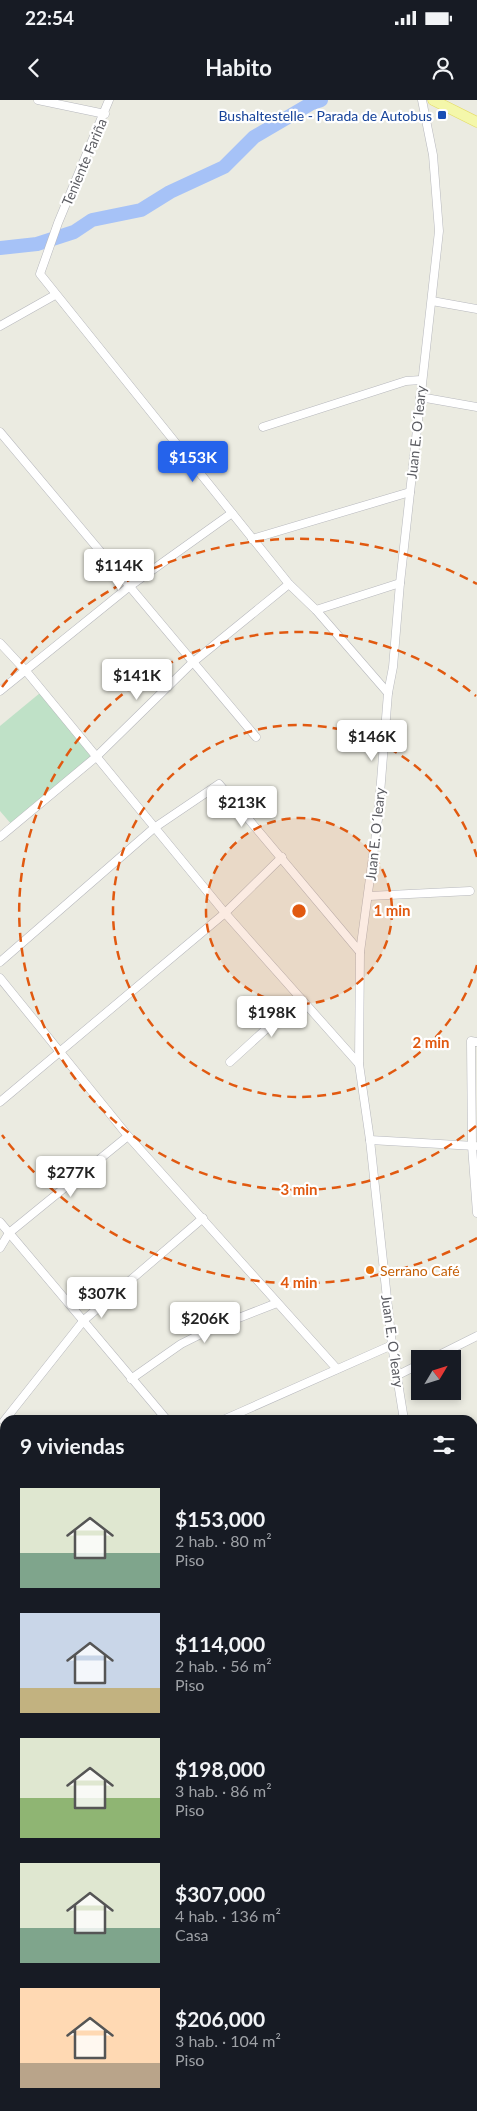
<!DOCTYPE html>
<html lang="es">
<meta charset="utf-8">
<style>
body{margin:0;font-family:Lato,sans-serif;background:#242831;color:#f1f3f6;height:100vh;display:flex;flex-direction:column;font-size:19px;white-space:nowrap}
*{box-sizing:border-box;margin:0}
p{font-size:16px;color:#9ea1a6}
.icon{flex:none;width:28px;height:28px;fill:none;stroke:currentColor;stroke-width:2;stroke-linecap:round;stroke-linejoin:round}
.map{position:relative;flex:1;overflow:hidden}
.sheet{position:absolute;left:0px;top:1315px;width:478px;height:696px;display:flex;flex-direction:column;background:#171b24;border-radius:15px 15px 0 0;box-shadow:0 2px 8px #0003}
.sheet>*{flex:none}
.needle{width:32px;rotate:52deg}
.controls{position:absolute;left:411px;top:1250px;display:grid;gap:10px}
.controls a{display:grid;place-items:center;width:50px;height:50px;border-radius:0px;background:#171b24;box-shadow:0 2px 8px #0003;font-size:25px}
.price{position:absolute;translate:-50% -42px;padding:0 11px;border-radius:5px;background:#fff;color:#222;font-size:16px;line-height:32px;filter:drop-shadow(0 1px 2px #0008)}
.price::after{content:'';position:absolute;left:50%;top:30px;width:15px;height:11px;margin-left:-8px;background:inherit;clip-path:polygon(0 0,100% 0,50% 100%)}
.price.selected{background:#2563eb;color:#fff}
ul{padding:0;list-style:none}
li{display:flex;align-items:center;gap:15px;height:125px;padding:0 20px}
li span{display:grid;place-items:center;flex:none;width:140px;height:100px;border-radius:0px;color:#555}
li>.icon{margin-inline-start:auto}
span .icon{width:60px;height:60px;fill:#fffc;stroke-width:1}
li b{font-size:21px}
h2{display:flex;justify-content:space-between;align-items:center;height:60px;padding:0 20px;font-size:21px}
.status{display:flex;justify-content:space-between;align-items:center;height:35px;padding:0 25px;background:#171b24;direction:ltr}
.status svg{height:14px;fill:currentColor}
header{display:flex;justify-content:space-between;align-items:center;height:65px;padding:0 20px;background:#171b24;font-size:22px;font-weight:700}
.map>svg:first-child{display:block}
.green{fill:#bfe1c7}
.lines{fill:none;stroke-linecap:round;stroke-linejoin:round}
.river{stroke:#a6c2f7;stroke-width:14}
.minor-casing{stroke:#b7b8bd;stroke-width:9}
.major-casing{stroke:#e4db61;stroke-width:11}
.minor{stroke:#fff;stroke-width:8}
.major{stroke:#f4f7aa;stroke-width:10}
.ring{fill:none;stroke:#e15910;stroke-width:2.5;stroke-dasharray:9 6}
.transit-dot{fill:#1a4fb4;stroke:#fff;stroke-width:2}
.food-dot{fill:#e8710a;stroke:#fff;stroke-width:2}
.labels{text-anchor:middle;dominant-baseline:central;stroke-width:4.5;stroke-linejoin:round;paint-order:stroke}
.transit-label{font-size:14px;fill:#164399;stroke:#fff;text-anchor:end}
.street-label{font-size:14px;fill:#5a5b61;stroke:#fff}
.food-label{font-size:14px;fill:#c56008;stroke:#fff;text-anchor:start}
.centre{fill:#e15910;stroke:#fff;stroke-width:2.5}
.ring-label{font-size:15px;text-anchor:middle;font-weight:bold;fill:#e15910;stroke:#fff;stroke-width:4.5;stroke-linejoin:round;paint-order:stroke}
</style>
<div class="status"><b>22:54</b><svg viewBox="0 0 49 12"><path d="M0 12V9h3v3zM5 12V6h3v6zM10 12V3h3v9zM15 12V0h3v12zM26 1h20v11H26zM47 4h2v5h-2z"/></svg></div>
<header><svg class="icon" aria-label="back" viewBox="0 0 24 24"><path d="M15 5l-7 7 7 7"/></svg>Habito<svg class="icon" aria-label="person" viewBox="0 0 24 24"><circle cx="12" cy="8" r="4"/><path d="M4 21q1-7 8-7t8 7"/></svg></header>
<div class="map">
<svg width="477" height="2011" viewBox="0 0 477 2011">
<rect width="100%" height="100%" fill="#ebebe1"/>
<polygon class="green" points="40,593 93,657 12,725 0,711 0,626"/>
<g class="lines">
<polyline class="river" points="0,148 37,144 74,132 92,120 141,110 170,92 224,67 254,37 312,3 321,0"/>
<g class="minor-casing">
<g id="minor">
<polyline points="38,0 105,14"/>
<polyline points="109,0 58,123 40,174 289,484 316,510 388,593"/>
<polyline points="432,201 477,209"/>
<polyline points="0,226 55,195"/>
<polyline points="420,297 477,307"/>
<polyline points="263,327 406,281 421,280"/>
<polyline points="0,332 256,637"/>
<polyline points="252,439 410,392"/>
<polyline points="316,510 400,483"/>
<polyline points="0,543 26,571 225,813 359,964"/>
<polyline points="0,591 130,486 232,413"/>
<polyline points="0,737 96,657 192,563 289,484"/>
<polyline points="369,796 470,791"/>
<polyline points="0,862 154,728 219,684 360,852"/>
<polyline points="0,878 128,1036 337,1269"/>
<polyline points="477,942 471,941 472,1046 477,1113"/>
<polyline points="230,962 300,898"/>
<polyline points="0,1002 225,813 282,757"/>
<polyline points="370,1040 475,1046"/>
<polyline points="0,1122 167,1320"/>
<polyline points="0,1148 9,1133 128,1036"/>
<polyline points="431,1259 477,1236"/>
<polyline points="398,1275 420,1264"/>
<polyline points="131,1279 181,1244 213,1228 277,1203"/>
<polyline points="223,1320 392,1245"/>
<polyline points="404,1320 392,1245 370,1040 359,964 360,852 378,719 388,593 393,567 400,483 439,131 433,55 422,0"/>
<polyline points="4,1321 84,1220 203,1118"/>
<polyline points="0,1427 5,1425"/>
<polyline points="71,2011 76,2006"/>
<polyline points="397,2011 398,2006"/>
</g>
</g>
<g class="major-casing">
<polyline id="major" points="433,0 477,22"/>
</g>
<use href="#minor" class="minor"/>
<use href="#major" class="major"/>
</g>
<circle cx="299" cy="811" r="93" fill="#e15910" fill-opacity=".12"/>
<g class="ring">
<circle cx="299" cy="811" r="93"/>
<path d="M477 865A186 186 0 1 1 477 757"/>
<path d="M476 1026A279 279 0 1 1 476 596"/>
<path d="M477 1138A372 372 0 0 1 2 1035M2 587A372 372 0 0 1 477 484"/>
</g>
<rect class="transit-dot" x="437" y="10" width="10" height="10" rx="2.5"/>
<circle class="food-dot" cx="370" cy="1170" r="5"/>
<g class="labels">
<g class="transit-label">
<text x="432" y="15">Bushaltestelle - Parada de Autobus</text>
</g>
<g class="street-label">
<text transform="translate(84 62) rotate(-67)">Teniente Fariña</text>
<text transform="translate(416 332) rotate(-84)">Juan E. O´leary</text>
<text transform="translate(375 734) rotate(-84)">Juan E. O´leary</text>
<text transform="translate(393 1241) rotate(82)">Juan E. O´leary</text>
</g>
<g class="food-label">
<text x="380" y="1170">Serrano Café</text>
</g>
</g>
<circle cx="299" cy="811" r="8" class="centre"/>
<g class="ring-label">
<text x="392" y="816">1 min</text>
<text x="431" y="948">2 min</text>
<text x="299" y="1095">3 min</text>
<text x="299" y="1188">4 min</text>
</g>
</svg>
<div class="controls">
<a><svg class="needle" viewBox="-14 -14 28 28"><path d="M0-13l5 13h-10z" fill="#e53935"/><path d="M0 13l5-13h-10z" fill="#9ea1a6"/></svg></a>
</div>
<b class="price selected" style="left:193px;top:383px">$153K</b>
<b class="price" style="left:119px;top:491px">$114K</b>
<b class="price" style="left:137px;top:601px">$141K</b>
<b class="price" style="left:372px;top:662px">$146K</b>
<b class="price" style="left:242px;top:728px">$213K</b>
<b class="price" style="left:272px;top:938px">$198K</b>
<b class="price" style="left:71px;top:1098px">$277K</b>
<b class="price" style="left:102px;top:1219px">$307K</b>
<b class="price" style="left:205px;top:1244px">$206K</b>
<section class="sheet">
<h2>9 viviendas<svg class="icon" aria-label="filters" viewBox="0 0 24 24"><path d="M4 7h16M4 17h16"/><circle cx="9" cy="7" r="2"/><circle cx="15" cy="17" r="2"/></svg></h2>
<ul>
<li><span style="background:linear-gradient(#dfe7d0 65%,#7fa58c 0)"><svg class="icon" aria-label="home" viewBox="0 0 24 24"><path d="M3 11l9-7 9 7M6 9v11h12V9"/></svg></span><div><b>$153,000</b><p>2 hab. · 80 m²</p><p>Piso</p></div></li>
<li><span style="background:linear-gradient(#c9d6e8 75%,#c2b280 0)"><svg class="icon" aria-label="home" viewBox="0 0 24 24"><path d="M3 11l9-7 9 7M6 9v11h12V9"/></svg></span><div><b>$114,000</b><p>2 hab. · 56 m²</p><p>Piso</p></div></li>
<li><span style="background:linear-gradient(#dfe7d0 60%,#8fb573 0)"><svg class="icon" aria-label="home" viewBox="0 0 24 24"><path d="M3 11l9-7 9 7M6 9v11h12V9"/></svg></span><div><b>$198,000</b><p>3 hab. · 86 m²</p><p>Piso</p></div></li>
<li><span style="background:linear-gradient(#dfe7d0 65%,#7fa58c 0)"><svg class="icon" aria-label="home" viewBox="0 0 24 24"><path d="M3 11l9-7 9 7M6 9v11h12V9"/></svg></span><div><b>$307,000</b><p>4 hab. · 136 m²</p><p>Casa</p></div></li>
<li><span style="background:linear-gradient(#ffd9b3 75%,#b9a48a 0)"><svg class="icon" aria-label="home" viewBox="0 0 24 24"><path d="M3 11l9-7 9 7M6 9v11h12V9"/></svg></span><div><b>$206,000</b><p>3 hab. · 104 m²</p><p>Piso</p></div></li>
</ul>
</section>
</div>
